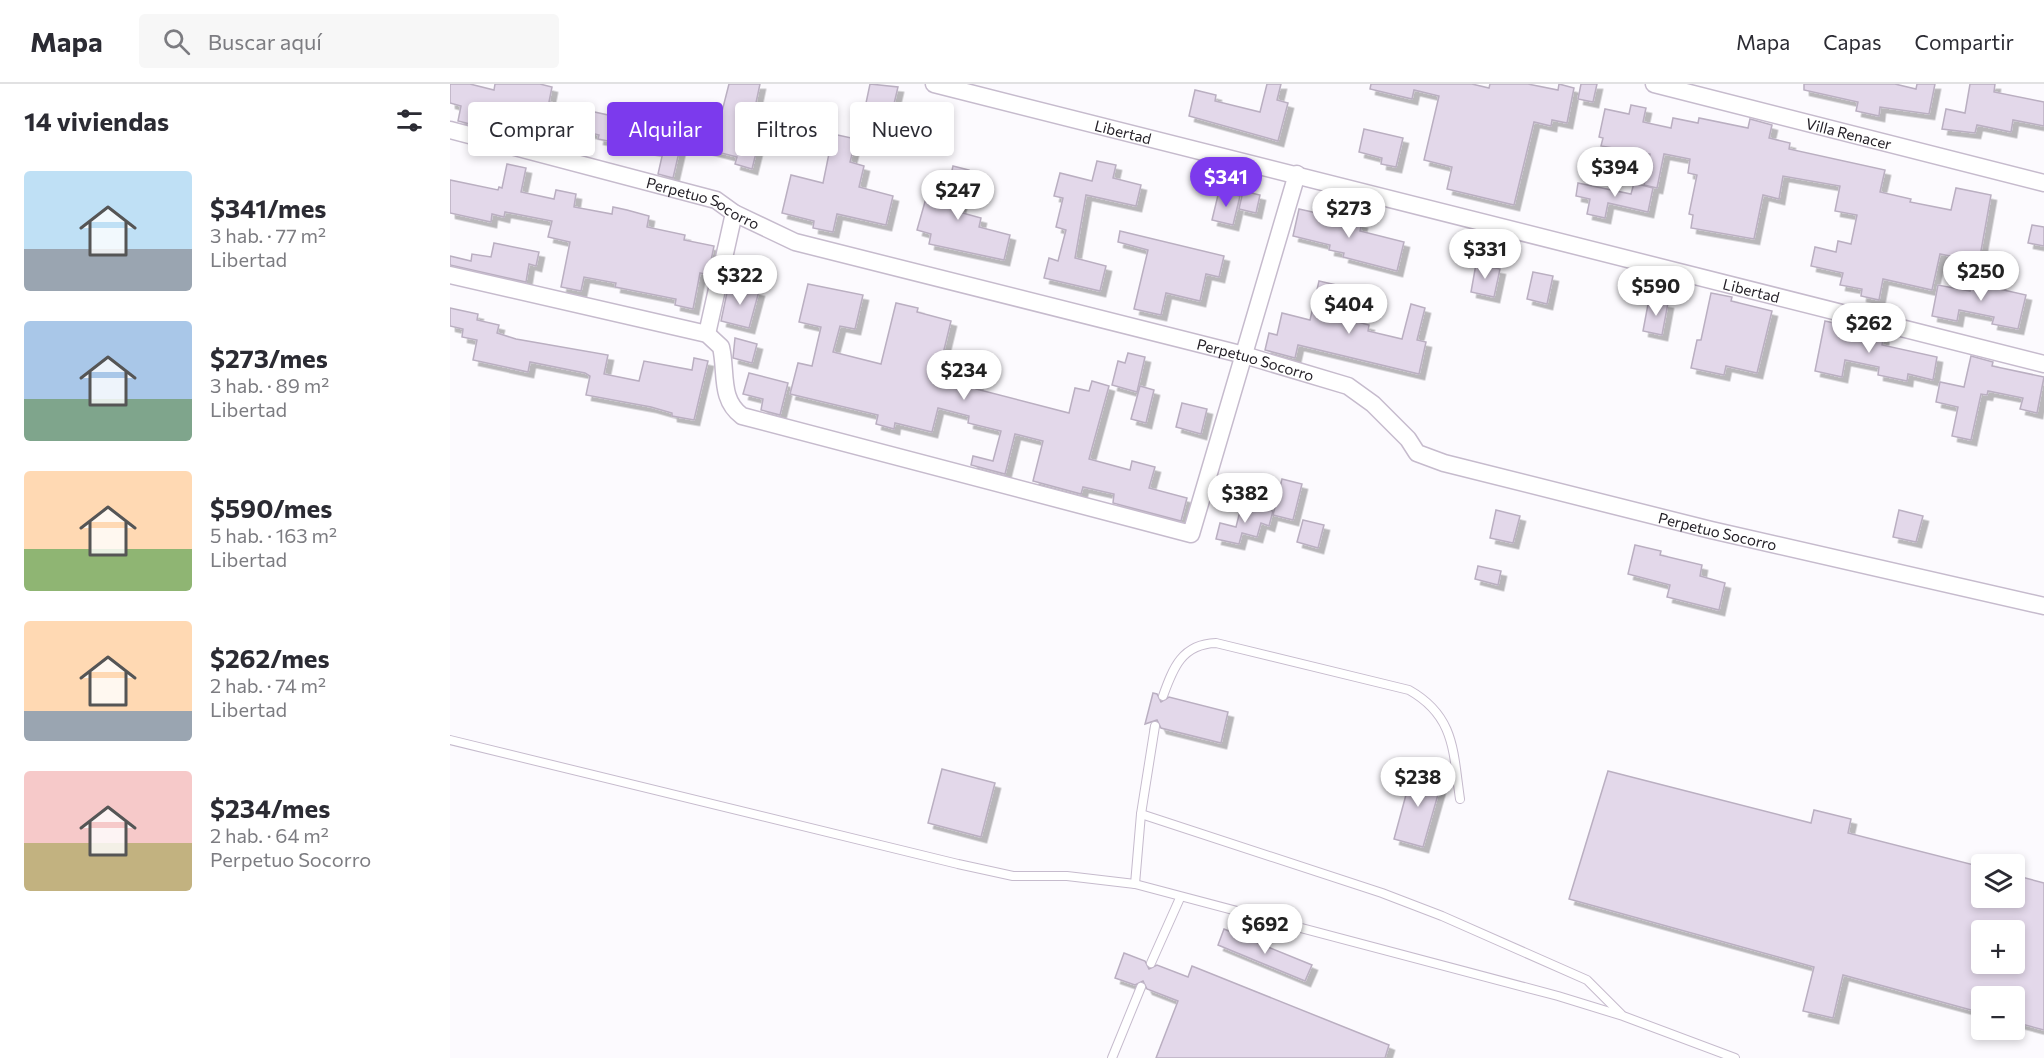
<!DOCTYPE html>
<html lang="es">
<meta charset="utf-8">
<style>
body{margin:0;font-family:Commissioner,sans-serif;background:#f7f7f7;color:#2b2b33;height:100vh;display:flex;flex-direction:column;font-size:22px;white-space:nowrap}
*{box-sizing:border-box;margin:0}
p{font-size:20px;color:#7c7c81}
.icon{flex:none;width:33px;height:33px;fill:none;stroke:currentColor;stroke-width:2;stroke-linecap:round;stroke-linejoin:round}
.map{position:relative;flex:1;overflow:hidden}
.panel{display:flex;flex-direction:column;background:#fff;width:450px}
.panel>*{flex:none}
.banner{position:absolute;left:18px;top:18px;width:570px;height:54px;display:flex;gap:12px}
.controls{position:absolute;left:1521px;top:770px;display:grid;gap:12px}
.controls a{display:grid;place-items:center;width:54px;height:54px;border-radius:6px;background:#fff;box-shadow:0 3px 9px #0003;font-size:30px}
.price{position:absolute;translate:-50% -51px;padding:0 14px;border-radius:21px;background:#fff;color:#222;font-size:20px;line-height:39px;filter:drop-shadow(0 2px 3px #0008)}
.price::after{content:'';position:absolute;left:50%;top:36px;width:18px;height:14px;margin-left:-9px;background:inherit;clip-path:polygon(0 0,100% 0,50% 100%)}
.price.on{background:#7c3aed;color:#fff}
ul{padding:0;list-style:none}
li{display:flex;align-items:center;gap:18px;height:150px;padding:0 24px}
li span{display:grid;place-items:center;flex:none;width:168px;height:120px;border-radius:6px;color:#555}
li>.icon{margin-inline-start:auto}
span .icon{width:72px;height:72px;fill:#fffc;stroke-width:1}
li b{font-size:26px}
h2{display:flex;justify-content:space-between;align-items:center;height:72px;padding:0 24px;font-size:26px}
.chip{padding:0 21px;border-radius:6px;background:#fff;box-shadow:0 3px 9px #0003;font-size:21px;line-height:54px}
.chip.on{background:#7c3aed;color:#fff}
header{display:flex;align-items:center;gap:36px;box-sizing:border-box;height:84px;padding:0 30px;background:#fff;border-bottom:2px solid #e1e1e2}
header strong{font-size:28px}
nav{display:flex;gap:33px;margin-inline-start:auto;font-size:21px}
.search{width:420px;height:54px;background:#f7f7f7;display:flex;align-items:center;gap:15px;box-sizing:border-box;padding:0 21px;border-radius:6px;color:#7c7c81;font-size:22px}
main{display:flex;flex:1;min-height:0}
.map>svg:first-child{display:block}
.building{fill:#e3d8ea;stroke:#baafc1;stroke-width:1.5;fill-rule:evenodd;filter:url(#shadow)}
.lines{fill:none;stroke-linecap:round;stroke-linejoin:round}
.service-casing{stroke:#c6bbcd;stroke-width:10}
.minor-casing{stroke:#c6bbcd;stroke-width:19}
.service{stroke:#fff;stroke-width:8}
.minor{stroke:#fff;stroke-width:16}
.labels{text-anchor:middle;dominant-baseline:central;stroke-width:4.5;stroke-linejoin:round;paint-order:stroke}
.street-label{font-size:15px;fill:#242027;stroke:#fff}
</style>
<header>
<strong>Mapa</strong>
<div class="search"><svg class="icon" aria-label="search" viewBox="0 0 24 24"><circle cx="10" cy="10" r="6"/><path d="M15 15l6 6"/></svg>Buscar aquí</div>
<nav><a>Mapa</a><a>Capas</a><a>Compartir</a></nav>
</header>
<main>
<section class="panel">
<h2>14 viviendas<svg class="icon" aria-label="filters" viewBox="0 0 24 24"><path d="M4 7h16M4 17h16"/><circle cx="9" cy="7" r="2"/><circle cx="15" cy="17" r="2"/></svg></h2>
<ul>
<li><span style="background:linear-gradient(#bfe0f5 65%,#9aa5b1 0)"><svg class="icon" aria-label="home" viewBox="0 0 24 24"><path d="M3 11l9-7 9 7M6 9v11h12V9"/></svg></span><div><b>$341/mes</b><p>3 hab. · 77 m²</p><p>Libertad</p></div></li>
<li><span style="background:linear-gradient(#a9c7e8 65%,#7fa58c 0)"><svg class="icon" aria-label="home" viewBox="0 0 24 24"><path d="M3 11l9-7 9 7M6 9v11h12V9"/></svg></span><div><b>$273/mes</b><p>3 hab. · 89 m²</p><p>Libertad</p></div></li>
<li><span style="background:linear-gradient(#ffd9b3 65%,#8fb573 0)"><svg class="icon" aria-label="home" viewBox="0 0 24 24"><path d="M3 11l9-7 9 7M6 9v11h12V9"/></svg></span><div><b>$590/mes</b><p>5 hab. · 163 m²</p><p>Libertad</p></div></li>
<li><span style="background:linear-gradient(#ffd9b3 75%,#9aa5b1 0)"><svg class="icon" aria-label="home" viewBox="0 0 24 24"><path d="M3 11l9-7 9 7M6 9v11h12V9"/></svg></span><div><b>$262/mes</b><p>2 hab. · 74 m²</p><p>Libertad</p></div></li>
<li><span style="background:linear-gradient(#f6c9c9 60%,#c2b280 0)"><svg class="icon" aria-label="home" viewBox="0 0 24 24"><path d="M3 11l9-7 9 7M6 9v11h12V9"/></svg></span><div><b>$234/mes</b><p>2 hab. · 64 m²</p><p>Perpetuo Socorro</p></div></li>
</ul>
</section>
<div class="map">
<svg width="1594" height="974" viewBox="0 0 1594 974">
<defs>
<filter id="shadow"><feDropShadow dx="5.5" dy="5.5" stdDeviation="0" flood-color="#0004"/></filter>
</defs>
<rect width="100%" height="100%" fill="#fcfafe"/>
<g class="building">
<polygon points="0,0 20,0 44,6 45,0 90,0 102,3 99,18 172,34 175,20 199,27 196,42 233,51 223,94 208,90 213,68 148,55 149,51 121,44 118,57 99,52 102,39 88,34 33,23 28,42 8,37 11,22 0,19"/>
<polygon points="279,0 310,0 304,28 349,39 344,57 311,49 302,85 285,80 287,73 252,64 257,40 268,43"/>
<polygon points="420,0 448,3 438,45 412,38"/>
<polygon points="817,0 831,0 827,16 838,19 828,57 739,32 745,6 766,11 765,17 810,28"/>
<polygon points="921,0 1022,0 1039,4 1040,0 1078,0 1108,6 1109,0 1124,4 1117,39 1102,36 1101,42 1084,38 1064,121 997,105 1002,83 974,76 989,12 964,6 962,15 920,5"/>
<polygon points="1131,0 1147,0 1143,18 1128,15"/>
<polygon points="1354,0 1445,0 1466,5 1467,0 1485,0 1479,30 1430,23 1429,32 1406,27 1408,18 1354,6"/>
<polygon points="1520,0 1545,0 1544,8 1594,18 1594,42 1563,36 1561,48 1527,41 1525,49 1492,45 1496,25 1515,29"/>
<polygon points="1181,21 1196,24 1193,38 1221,44 1223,34 1248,39 1249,34 1298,44 1300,35 1322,41 1319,54 1340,59 1339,65 1435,86 1430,108 1461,115 1460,118 1501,126 1506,104 1541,111 1529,178 1490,170 1482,206 1433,195 1429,216 1411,212 1412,205 1390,201 1393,189 1361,182 1365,163 1386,168 1388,157 1401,160 1407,131 1385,127 1390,102 1333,92 1329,115 1313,111 1304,155 1241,144 1243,131 1239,130 1247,91 1238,89 1240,75 1214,70 1207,104 1194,101 1200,70 1151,62 1153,54 1149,53 1155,25 1179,30"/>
<polygon points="914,45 953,54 946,83 931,80 932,74 909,68"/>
<polygon points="383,50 406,55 400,78 414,82 409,103 443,112 436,141 387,130 383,148 363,144 364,137 332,129 341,91 373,99"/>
<polygon points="647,77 666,81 663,94 691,101 686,122 636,111 625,174 656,182 650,207 594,194 599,174 608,177 616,146 606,143 613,114 604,112 610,89 642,97"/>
<polygon points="57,80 76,84 71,108 104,115 106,106 126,110 124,123 162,130 163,123 177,126 199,132 197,143 235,151 234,156 264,162 258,191 250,189 243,225 225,221 226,215 165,203 166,199 134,193 131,207 111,203 120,158 98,153 102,137 55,128 54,133 42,130 41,138 0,129 0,96 48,106 49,103 52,104"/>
<polygon points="503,82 519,86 509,128 531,134 529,143 560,151 554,176 479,160 481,150 467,146 480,100 498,104"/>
<polygon points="1128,99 1181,110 1184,99 1203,104 1198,128 1158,119 1155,134 1137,130 1140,115 1126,112"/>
<polygon points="769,107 790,112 783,141 762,136"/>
<polygon points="793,107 810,111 806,129 789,125"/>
<polygon points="849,125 912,139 910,147 954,158 947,187 893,173 894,169 879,166 880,161 843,152"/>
<polygon points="1582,141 1594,143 1594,162 1578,159"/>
<polygon points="670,147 774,172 769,193 756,190 750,217 716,209 711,231 684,225 698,166 668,158"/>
<polygon points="44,159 89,168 86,182 79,180 76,198 0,181 0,172 21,177 22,170 41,173"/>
<polygon points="1026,180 1050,185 1044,213 1021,208"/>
<polygon points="1083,188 1103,192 1097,220 1077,215"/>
<polygon points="1523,191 1551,197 1549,205 1576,211 1568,245 1542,240 1544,233 1509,226 1507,237 1482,232 1488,201 1520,207"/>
<polygon points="869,197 891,202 884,232 919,241 918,247 952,255 961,220 975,224 967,256 976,258 969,290 848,261 845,274 815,266 819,249 827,251 832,229 860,236"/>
<polygon points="279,199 309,207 299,244 271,237"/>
<polygon points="358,200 413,211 405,245 390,242 383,268 431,280 446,219 468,224 467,228 501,237 491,278 530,288 526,305 619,329 625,304 639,307 642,297 659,302 639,375 680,386 682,377 705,383 699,404 737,414 731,437 663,419 664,410 633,403 631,410 583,397 593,357 565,350 555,390 521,381 523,372 543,377 551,347 518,339 519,332 488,324 482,348 445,339 444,345 426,340 428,331 340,310 348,279 362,282 371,243 349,238"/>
<polygon points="1261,209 1282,213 1281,217 1322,227 1307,289 1276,282 1274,291 1241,284 1247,256 1251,256"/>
<polygon points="1199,215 1218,219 1212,251 1193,247"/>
<polygon points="0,224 28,230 27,236 49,241 47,249 66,255 158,271 154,290 189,297 194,277 242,286 244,274 258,277 244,336 222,332 222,329 201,323 136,311 140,292 135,289 80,278 78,288 23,276 27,256 12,253 13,245 0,242"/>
<polygon points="1375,237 1434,250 1432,261 1487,273 1483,296 1458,290 1457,297 1428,291 1429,283 1395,276 1392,293 1365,287"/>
<polygon points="285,254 307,260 302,279 283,274"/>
<polygon points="678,269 695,273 687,308 662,301 668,277 675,279"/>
<polygon points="1521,272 1543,278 1542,282 1594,293 1587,329 1570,325 1573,314 1538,307 1537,311 1531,310 1521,356 1502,352 1508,323 1486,318 1490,298 1514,303"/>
<polygon points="299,289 338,299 330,331 311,326 313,315 293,310"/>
<polygon points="690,302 704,306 696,339 681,335"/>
<polygon points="732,319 757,325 751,350 726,343"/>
<polygon points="832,395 852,400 843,436 823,431"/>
<polygon points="792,419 823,427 819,442 811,439 807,453 792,449 789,460 766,455 770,439 786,443"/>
<polygon points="1046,426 1070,432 1063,459 1040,454"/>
<polygon points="1449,426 1473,432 1466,458 1443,453"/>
<polygon points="853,436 874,441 868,464 847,458"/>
<polygon points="1185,461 1211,467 1210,471 1252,481 1250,492 1275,499 1269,526 1217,513 1220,501 1178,490"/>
<polygon points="1028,482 1051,487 1048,501 1025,495"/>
<polygon points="703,609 707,610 711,618 719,613 778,628 771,659 711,644 707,636 695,640"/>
<polygon points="492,685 545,699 531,753 478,739"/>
<polygon points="963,685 993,693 973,763 944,755"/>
<path d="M1158,687L1361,739L1364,726L1401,735L1398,749L1532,783V813H1564V791L1594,799V946L1564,938V912H1532V929L1393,891L1383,934L1353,927L1364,883L1119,815ZM1532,846H1564V879H1532Z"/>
<polygon points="774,845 862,881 855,897 768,861"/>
<polygon points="674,869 695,877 699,885 707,881 738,893 742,882 939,961 935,974 706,974 728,917 697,905 693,897 685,901 665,894"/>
</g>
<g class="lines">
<g class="service-casing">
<g id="service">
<path d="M713,612C723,584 732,560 766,559L959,606C1005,632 1003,667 1010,715"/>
<polyline points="0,656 508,780 563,792 617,792 685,800 1108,912 1173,932 1285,974"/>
<polyline points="691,730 932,809 992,832 1137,896 1171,930"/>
<polyline points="685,800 691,730 705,642"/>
<polyline points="701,879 730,814"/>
<polyline points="662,974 691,903"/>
</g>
</g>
<g class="minor-casing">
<g id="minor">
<path id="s1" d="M484,0L1594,280"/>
<path id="s2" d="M1204,0L1594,99"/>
<path id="s3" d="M0,46L266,116L284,129L345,158L794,271L898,302L923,320L958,355L967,369L994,379L1261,446L1594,522"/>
<path d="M0,191L257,250L271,263C277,288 269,315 292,332L741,450L847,90"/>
<polyline points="257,250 284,129"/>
</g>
</g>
<use href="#service" class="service"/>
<use href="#minor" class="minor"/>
</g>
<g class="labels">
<g class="street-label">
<text stroke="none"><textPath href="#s1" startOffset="195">Libertad</textPath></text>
<text stroke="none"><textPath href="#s2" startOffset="201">Villa Renacer</textPath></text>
<text stroke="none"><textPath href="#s3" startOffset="264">Perpetuo Socorro</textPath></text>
<text stroke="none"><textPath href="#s1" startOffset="843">Libertad</textPath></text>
<text stroke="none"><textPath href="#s3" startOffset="840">Perpetuo Socorro</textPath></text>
<text stroke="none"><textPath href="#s3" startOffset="1344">Perpetuo Socorro</textPath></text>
</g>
</g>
</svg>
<div class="controls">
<a><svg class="icon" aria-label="layers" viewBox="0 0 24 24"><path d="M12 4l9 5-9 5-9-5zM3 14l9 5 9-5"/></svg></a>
<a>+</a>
<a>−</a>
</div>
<b class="price" style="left:1165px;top:114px">$394</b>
<b class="price on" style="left:776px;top:124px">$341</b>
<b class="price" style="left:508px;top:137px">$247</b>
<b class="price" style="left:899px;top:155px">$273</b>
<b class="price" style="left:1035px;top:196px">$331</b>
<b class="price" style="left:1531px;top:218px">$250</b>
<b class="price" style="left:290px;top:222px">$322</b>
<b class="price" style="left:1206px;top:233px">$590</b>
<b class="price" style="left:899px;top:251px">$404</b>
<b class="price" style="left:1419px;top:270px">$262</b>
<b class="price" style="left:514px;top:317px">$234</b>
<b class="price" style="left:795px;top:440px">$382</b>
<b class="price" style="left:968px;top:724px">$238</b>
<b class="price" style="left:815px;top:871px">$692</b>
<div class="banner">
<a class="chip">Comprar</a>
<a class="chip on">Alquilar</a>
<a class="chip">Filtros</a>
<a class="chip">Nuevo</a>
</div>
</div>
</main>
